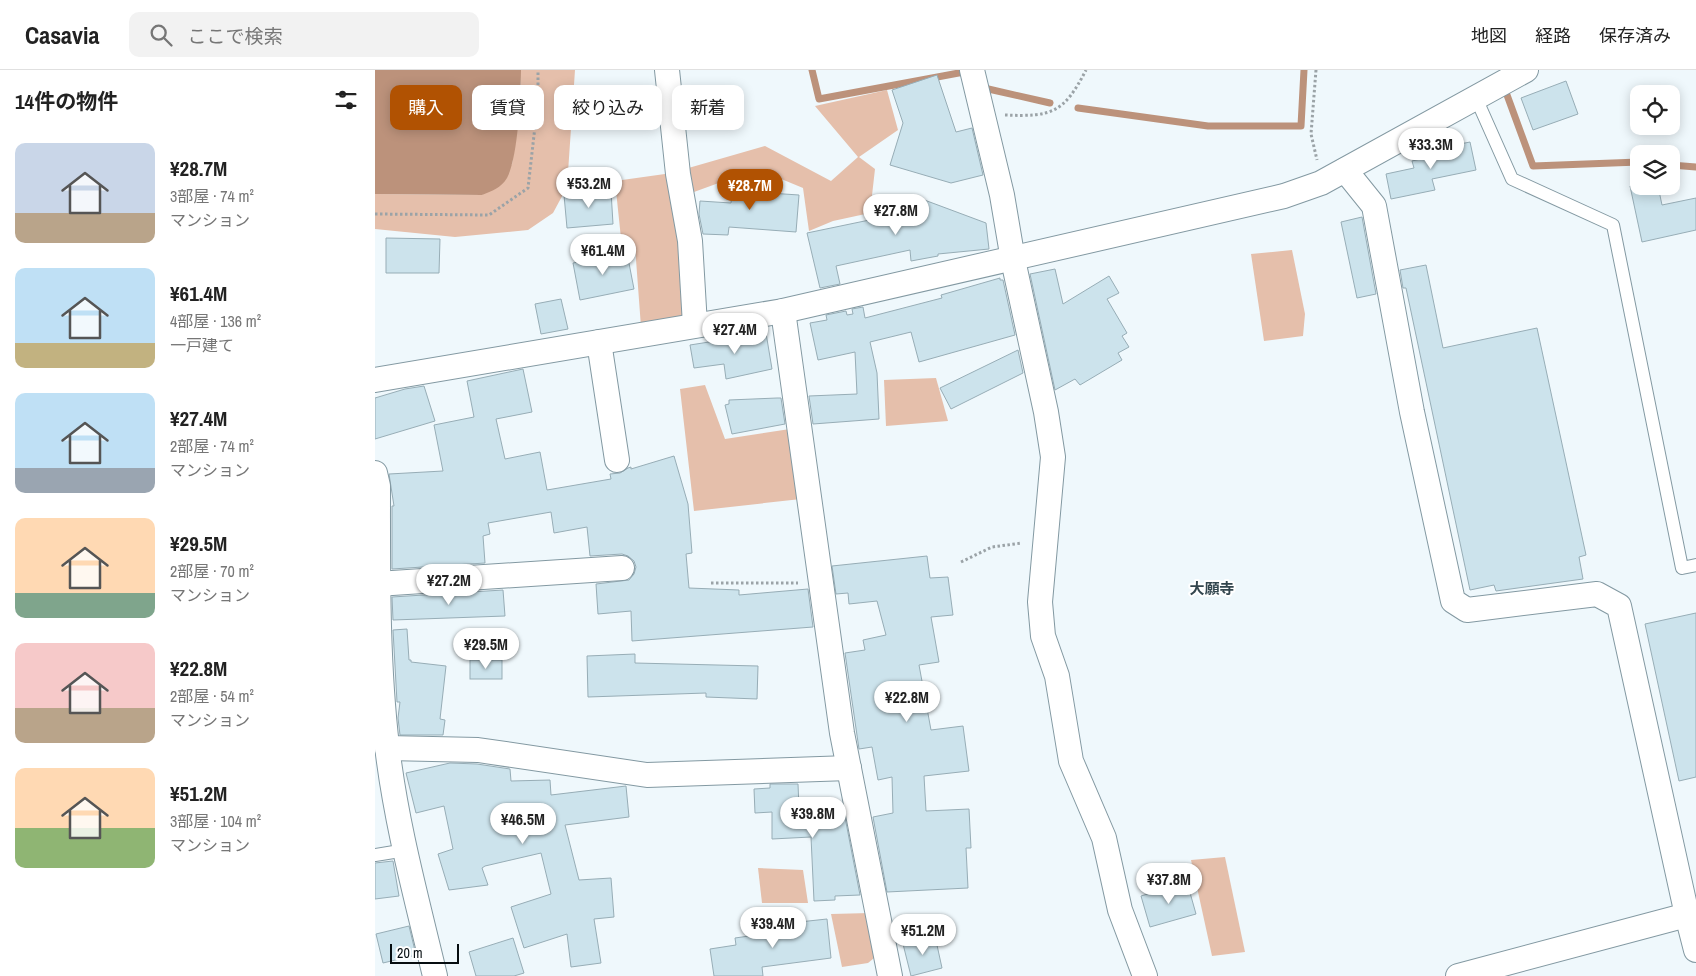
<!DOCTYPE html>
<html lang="ja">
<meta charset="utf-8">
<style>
body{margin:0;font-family:"Archivo Narrow","Noto Sans JP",sans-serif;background:#f2f2f2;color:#222;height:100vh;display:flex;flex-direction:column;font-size:19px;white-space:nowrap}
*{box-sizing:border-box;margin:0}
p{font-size:16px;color:#767676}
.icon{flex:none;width:28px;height:28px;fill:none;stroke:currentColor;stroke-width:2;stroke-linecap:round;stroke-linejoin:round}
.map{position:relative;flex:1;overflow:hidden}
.panel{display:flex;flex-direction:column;background:#fff;width:375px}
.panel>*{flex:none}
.guide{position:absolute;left:15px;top:15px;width:475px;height:45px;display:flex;gap:10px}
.controls{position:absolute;left:1255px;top:15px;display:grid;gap:10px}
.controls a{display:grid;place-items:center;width:50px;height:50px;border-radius:10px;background:#fff;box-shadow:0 2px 12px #0003;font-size:25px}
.scale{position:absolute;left:15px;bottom:12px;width:69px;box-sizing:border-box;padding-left:5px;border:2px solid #060d10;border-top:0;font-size:14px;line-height:18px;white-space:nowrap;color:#060d10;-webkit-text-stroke:4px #fff;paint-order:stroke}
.price{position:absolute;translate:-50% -42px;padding:0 11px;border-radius:18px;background:#fff;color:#222;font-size:16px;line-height:32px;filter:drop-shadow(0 1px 2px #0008)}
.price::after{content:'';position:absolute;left:50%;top:30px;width:15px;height:11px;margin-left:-8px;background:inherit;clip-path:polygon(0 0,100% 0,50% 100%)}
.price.active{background:#b15202;color:#fff}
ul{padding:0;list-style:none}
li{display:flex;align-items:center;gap:15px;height:125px;padding:0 15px}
li span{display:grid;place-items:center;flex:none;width:140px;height:100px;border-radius:10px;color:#555}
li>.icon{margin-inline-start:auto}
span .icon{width:60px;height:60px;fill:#fffc;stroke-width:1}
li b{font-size:21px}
h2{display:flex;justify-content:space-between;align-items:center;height:60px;padding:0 15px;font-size:21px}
.pill{padding:0 18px;border-radius:10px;background:#fff;box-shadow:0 2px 12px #0003;font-size:18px;line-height:45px}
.pill.active{background:#b15202;color:#fff}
header{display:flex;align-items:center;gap:30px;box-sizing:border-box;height:70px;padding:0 25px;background:#fff;border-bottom:1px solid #e0e0e0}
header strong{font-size:24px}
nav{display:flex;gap:28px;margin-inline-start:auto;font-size:18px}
.search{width:350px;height:45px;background:#f2f2f2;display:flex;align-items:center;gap:12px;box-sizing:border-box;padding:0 18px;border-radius:10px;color:#767676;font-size:19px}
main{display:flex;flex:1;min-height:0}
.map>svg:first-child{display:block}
.green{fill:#e5bfab}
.water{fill:#bc927b}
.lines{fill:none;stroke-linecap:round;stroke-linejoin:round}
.stream{stroke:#bc927b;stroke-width:7}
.building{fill:#cce3ec;stroke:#97adb6}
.lane-casing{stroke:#8399a2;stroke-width:14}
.street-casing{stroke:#8399a2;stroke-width:26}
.path{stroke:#9ba3a7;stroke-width:3;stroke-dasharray:2.5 2.5;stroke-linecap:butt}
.lane{stroke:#fff;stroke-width:12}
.street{stroke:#fff;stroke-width:24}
.labels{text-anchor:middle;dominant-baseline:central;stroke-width:4;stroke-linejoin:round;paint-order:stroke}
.neighbourhood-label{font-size:15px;font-weight:bold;fill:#33464e;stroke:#fff}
</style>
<header>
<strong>Casavia</strong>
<div class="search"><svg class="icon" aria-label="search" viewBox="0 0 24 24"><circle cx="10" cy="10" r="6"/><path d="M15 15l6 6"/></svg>ここで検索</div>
<nav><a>地図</a><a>経路</a><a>保存済み</a></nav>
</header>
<main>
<section class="panel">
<h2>14件の物件<svg class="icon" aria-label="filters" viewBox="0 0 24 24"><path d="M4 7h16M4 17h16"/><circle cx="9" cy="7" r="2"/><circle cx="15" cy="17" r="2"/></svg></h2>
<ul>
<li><span style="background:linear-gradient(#c9d6e8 70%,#b9a48a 0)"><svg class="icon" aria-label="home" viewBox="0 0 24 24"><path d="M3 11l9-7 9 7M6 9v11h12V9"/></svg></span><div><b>¥28.7M</b><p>3部屋 · 74 m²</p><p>マンション</p></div></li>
<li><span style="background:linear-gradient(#bfe0f5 75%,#c2b280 0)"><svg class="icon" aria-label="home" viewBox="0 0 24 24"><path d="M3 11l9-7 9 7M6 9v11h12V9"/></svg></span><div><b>¥61.4M</b><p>4部屋 · 136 m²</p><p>一戸建て</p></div></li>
<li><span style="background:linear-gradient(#bfe0f5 75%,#9aa5b1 0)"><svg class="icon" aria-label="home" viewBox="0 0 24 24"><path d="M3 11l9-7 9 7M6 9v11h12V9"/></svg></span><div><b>¥27.4M</b><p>2部屋 · 74 m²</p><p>マンション</p></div></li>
<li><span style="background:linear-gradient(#ffd9b3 75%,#7fa58c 0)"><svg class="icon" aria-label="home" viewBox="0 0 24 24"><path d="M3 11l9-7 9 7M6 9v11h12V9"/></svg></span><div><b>¥29.5M</b><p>2部屋 · 70 m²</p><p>マンション</p></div></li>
<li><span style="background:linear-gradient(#f6c9c9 65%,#b9a48a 0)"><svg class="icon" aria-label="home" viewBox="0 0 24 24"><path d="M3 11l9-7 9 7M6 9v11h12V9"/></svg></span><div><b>¥22.8M</b><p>2部屋 · 54 m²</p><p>マンション</p></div></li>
<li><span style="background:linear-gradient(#ffd9b3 60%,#8fb573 0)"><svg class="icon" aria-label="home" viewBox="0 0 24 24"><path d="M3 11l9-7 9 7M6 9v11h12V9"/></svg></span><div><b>¥51.2M</b><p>3部屋 · 104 m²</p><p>マンション</p></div></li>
</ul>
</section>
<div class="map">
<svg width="1321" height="906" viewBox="0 0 1321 906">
<rect width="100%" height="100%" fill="#eff8fc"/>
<g class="green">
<polygon points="146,0 200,0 192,117 178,143 153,160 80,167 0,159 0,124 107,125 137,94 146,22"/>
<polygon points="512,20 523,60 484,87 500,99 495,143 458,151 434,161 428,118 382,99 319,122 310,99 390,76 456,111 483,87 440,36"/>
<polygon points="297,103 309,174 310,250 266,257 260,176 247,178 240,111"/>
<polygon points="917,180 930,244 928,266 889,271 876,184"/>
<polygon points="561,308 573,351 511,356 509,310"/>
<polygon points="330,315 350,369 415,359 426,429 319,441 305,319"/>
<polygon points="850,787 870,882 837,886 816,790"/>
<polygon points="383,798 428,800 433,833 387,833"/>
<polygon points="495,843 504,884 493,893 467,897 456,844"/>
</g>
<path class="water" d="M0,0H146C146,24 143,88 132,108C126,118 117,121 107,125L0,124Z"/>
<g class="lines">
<g class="stream">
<polyline points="437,0 444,29 589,2"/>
<polyline points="609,18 675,33"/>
<polyline points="1132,25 1158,96 1264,92"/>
<polyline points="703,38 833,56 926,56 929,0"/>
<polyline points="1296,95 1321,97"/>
</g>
</g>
<g class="building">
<polygon points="562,5 581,62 597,58 608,105 576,113 515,95 528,53 517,20"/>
<polygon points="1191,11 1203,44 1158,60 1146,28"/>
<polygon points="1095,72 1101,100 1057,109 1060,120 1016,129 1011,104 1039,98 1037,91 1058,86 1056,80"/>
<polygon points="358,109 379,110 379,122 424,125 421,162 354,157 353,165 328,164 324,144 325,131 356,133"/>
<polygon points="1255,116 1283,116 1287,135 1321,128 1321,160 1267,172"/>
<polygon points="236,121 238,154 192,158 189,125"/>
<polygon points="536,125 611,153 614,179 563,184 563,186 536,191 535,180 461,196 465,214 445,218 432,163 504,148 501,130"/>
<polygon points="987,147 1001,224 982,228 966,152"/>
<polygon points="11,168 65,169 64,203 11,203"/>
<polygon points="252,183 259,219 205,230 198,193"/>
<polygon points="1051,195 1068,278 1162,258 1211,485 1204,487 1208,509 1121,521 1119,515 1095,520 1031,218 1028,218 1025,200"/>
<polygon points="680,199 688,234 734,206 744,223 732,229 752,263 747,266 754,277 743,283 747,290 705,315 700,309 680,320 655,204"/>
<polygon points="625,208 625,210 628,210 640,265 544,292 536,262 495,272 502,303 504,349 438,354 434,326 482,324 480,282 443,290 435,253 452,250 451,245 471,241 472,245 478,244 477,239 488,237 490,248 567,228 566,225"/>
<polygon points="186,229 193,259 166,264 160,234"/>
<polygon points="391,263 397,299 351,309 349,294 319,298 315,275"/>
<polygon points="643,280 648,303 576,339 565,318"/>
<polygon points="148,299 157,342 121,349 130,389 165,382 172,420 236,409 235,404 245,403 253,398 256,397 256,399 299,386 313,434 317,483 311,484 314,518 364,520 364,525 433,519 438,557 257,571 256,541 223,544 221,514 254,510 259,504 261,497 259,491 253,486 247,484 215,486 212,457 179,463 176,442 113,453 115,464 108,466 110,493 17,499 17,436 19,436 14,404 68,401 59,355 99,347 92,311"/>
<polygon points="49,316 60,351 0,369 0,328 30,319"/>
<polygon points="402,328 406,328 410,354 357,364 350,335 354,334 354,330"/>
<polygon points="552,486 555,508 573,507 578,545 556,547 564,592 544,595 556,660 588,656 594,701 549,706 551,741 594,739 596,778 591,778 593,818 512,822 498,747 518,743 517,707 503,710 497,677 484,679 470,583 490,580 488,570 511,565 502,531 474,534 473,523 461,524 457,496"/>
<polygon points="128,520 130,546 18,550 17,527"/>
<polygon points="1321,543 1321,707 1304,711 1270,554"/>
<polygon points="32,559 34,590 36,590 36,592 71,596 65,649 70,650 68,665 25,665 23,648 25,632 22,632 18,560"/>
<polygon points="260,584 260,593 383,596 382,629 331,627 331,623 213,627 212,586"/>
<rect x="95" y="590" width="32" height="19"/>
<polygon points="75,693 102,694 135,699 136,711 175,710 176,725 251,716 254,747 190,755 204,810 236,808 239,847 219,849 226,893 196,897 192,864 149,878 136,837 176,824 166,783 110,796 107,798 113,815 74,820 63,784 78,779 69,736 41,743 31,703"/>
<polygon points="395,714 423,714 424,738 439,737 439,744 468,737 485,825 460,826 460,830 439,831 436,767 397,769 397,742 380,743 379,719 395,718"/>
<polygon points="18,791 24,826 0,829 0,793"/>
<polygon points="812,812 821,844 775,857 766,826"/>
<polygon points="452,849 456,888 387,897 388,906 339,906 335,879 361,875 360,868 388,864 387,856"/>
<polygon points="34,856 41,885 8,893 1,864"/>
<polygon points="560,866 567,898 536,906 528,874"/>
<polygon points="138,868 149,903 139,906 101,906 94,882"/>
</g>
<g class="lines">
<g class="lane-casing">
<g id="lane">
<polyline points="1101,28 1137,109 1238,155 1307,498 1321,495"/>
<polyline points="0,785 31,780"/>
</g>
</g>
<g class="street-casing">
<g id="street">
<polyline points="292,0 303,104 315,171 320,255"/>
<polyline points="597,0 627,125 638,190 671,342 678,387 665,532 668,566 682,606 696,691 729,768 745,840 770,906"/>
<polyline points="970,100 999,136 1037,342 1078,531 1092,540 1222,524 1244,536 1312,845 1083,906"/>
<polyline points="408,241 467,663 515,906"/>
<polyline points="224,272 242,390"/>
<polyline points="0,310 408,241 909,126 946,113 1151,0"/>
<path d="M0,403L3,416C3,503 2,590 12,676C21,754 42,830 60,906"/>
<polyline points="2,514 247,498"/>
<polyline points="12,678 103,680 272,705 474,698"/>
<polyline points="1312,845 1321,880"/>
</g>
</g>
<g class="path">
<polyline points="941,0 936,64 942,90"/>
<path d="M630,45C677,47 689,43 711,0"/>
<polyline points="0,144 114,145 153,118 163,30 163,0"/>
<polyline points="586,492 617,477 647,473"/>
<polyline points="336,513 423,513"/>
</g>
<use href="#lane" class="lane"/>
<use href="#street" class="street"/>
</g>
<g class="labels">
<g class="neighbourhood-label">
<text x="837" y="518">大願寺</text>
</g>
</g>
</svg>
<div class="controls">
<a><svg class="icon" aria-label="locate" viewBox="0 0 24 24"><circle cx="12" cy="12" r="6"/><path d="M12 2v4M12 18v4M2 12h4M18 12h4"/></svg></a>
<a><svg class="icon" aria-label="layers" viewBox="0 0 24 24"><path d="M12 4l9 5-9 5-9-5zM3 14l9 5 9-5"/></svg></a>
</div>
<div class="scale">20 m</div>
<b class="price" style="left:1056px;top:100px">¥33.3M</b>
<b class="price" style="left:214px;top:139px">¥53.2M</b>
<b class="price active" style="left:375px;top:141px">¥28.7M</b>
<b class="price" style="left:521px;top:166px">¥27.8M</b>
<b class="price" style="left:228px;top:206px">¥61.4M</b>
<b class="price" style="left:360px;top:285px">¥27.4M</b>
<b class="price" style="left:74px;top:536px">¥27.2M</b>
<b class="price" style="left:111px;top:600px">¥29.5M</b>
<b class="price" style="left:532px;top:653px">¥22.8M</b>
<b class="price" style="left:438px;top:769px">¥39.8M</b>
<b class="price" style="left:148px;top:775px">¥46.5M</b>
<b class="price" style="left:794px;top:835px">¥37.8M</b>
<b class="price" style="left:398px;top:879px">¥39.4M</b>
<b class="price" style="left:548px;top:886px">¥51.2M</b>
<div class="guide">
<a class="pill active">購入</a>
<a class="pill">賃貸</a>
<a class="pill">絞り込み</a>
<a class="pill">新着</a>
</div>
</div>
</main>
